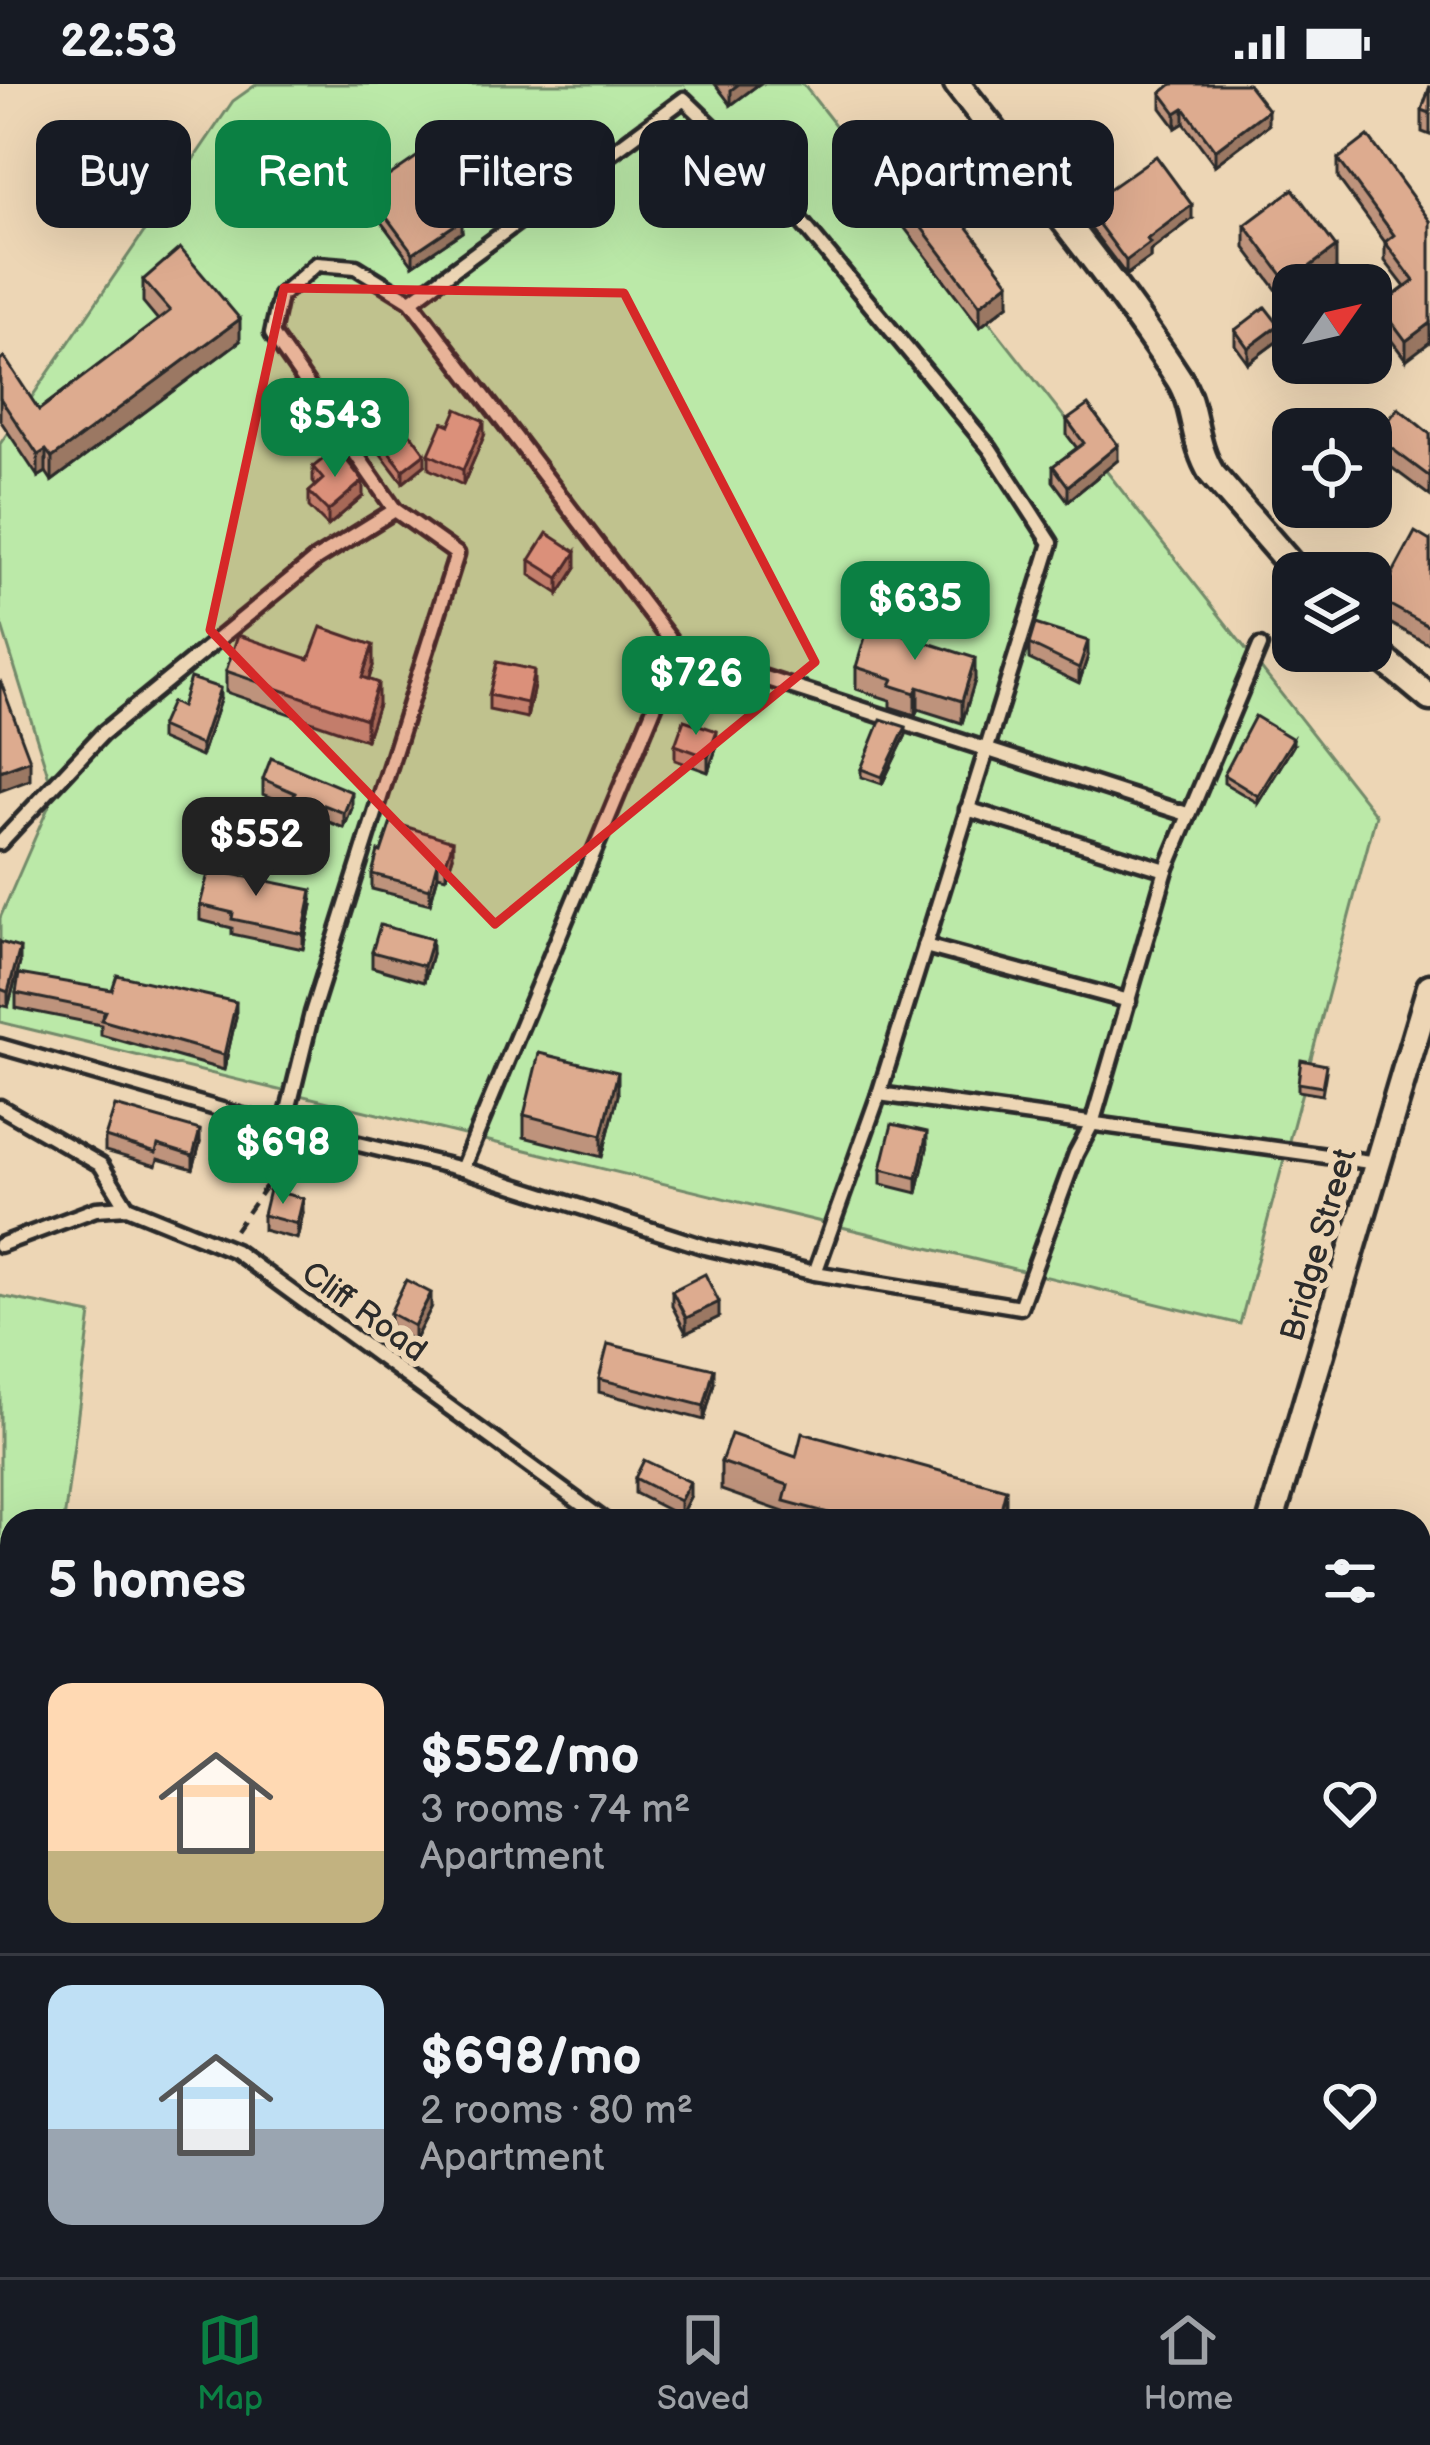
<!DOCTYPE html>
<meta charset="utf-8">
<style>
body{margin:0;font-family:"Balsamiq Sans",sans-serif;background:#242831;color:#f1f3f6;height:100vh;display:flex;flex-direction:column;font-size:45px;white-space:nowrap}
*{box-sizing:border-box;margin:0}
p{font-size:39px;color:#9ea1a6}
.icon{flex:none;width:66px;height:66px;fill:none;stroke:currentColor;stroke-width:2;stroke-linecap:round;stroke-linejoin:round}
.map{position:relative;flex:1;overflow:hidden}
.sheet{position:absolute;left:0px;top:1425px;width:1431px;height:768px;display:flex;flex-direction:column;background:#171b24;border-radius:36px 36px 0 0;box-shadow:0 12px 48px #0002}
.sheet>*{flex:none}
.hud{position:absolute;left:36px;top:36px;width:1359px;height:108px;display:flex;gap:24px}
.needle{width:78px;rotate:56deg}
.controls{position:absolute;left:1272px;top:180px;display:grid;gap:24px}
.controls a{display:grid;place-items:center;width:120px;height:120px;border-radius:24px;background:#171b24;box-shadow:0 12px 48px #0002;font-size:60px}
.price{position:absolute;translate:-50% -102px;padding:0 27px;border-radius:24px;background:#0b8043;color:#fff;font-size:39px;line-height:78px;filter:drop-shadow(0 3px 6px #0008)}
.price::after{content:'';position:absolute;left:50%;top:72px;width:36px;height:27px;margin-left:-18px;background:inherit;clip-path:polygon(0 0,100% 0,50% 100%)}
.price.on{background:#222;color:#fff}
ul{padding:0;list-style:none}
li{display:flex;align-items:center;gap:36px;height:300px;padding:0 48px}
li+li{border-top:3px solid #363941}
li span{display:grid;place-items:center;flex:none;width:336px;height:240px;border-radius:24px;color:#555}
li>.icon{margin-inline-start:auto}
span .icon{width:144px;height:144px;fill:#fffc;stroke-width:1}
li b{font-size:51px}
h2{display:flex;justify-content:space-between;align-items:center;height:144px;padding:0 48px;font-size:51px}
.tag{padding:0 42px;border-radius:24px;background:#171b24;box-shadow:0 12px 48px #0002;font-size:42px;line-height:108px}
.tag.on{background:#0b8043;color:#fff}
.status{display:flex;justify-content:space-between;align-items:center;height:84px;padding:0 60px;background:#171b24;direction:ltr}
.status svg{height:33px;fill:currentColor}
.tabs{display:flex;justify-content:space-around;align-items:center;height:168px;border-top:3px solid #363941;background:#171b24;font-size:33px;color:#9ea1a6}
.tabs a{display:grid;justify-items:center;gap:6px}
.tabs .on{color:#0b8043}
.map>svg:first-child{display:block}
.built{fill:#e8c9aa}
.green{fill:#bbe9a8;stroke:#738a6a;stroke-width:3}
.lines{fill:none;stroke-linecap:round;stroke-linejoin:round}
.lane-casing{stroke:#2b2b2b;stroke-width:21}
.street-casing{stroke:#2b2b2b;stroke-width:33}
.path{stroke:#2b2b2b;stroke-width:4.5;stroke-dasharray:12 9;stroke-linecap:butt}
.lane{stroke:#edd6b5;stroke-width:12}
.street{stroke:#edd6b5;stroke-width:24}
.wall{fill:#be937b;stroke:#2b2b2b;stroke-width:3}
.shaded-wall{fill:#9b7864;stroke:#2b2b2b;stroke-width:3}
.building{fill:#ddab8f;stroke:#2b2b2b;stroke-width:3}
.marked{fill:#d62828;fill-opacity:0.2;stroke:#d62828;stroke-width:9;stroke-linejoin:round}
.labels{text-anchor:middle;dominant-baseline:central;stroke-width:12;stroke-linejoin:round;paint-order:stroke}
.street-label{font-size:33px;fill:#2b2b2b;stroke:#edd6b5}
</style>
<div class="status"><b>22:53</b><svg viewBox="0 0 49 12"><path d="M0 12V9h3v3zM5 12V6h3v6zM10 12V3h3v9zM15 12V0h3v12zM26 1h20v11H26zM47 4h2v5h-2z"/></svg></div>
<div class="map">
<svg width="1430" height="2193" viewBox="0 0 1430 2193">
<rect width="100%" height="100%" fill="#edd6b5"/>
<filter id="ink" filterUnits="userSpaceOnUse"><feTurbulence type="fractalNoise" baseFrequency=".00833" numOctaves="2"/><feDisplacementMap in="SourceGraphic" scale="24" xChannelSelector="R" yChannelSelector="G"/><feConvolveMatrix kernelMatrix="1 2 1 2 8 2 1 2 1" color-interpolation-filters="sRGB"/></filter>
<g filter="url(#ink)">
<polygon class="built" points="1419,1641 1430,1646 1430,2193 1095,2193 1098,2181 1419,2181"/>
<g class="green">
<polygon points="257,0 803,0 1376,731 1240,1240 0,938 0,834 54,710 0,536 0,360 233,17"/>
<polygon points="0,1212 91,1230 64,1437 12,1437 12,1881 0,2051"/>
</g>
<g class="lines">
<g class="lane-casing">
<g id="lane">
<polyline points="411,217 678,566 462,1085"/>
<polyline points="678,566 1187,730"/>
<polyline points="967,725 1166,786"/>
<polyline points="0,759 102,650 316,475 395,426"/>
<polyline points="925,862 1129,917"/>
<polyline points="0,962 243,1032 462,1085 705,1163 815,1189 1020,1223 1076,1070 1092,1040 1166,786 1260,562"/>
<polyline points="879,1010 1377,1079"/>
<polyline points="0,1023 101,1081 127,1123"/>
<polyline points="284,1043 312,929 457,470 395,426 272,250 280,212 317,180 356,183 411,217 684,15 760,88 990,365 1051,459 879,1010 815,1189"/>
<polyline points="0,1161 96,1125 127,1123 235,1167 605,1437"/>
</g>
</g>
<g class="street-casing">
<g id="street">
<path d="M957,0C1032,97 1112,192 1179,295C1197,324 1192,358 1212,390L1298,489"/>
<polyline points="1371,565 1430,614"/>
<polyline points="1271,1437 1430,903"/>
<polyline points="1065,2193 1067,2181"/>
</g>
</g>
<g class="path">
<polyline points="235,1146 294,1062"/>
<polyline points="350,2181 354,2193"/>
<polyline points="944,2193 947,2181"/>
</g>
<use href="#lane" class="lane"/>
<use href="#street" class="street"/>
</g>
<g class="wall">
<polygon points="715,0 759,0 731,21"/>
<polygon points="1430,2 1430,51 1422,48 1422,26"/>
<polygon points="1161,9 1268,41 1215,81 1184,39 1176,44 1161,24"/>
<polygon points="1338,75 1430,137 1406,276 1380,241 1380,222 1405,203 1385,177 1385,158 1338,94"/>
<polygon points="882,91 1009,220 980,243 882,114"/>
<polygon points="460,100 445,110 462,148 413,181 367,119 367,107"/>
<polygon points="1085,122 1192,135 1150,167 1150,174 1126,191 1085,137"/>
<polygon points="1245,141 1336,185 1315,201 1293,201 1288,221 1245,164"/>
<polygon points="143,196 240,257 52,397 46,388 38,393 0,336 0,276 39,326 158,236 143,218"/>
<polygon points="1235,246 1279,256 1248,279 1235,261"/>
<polygon points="361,332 425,381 403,399 361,344"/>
<polygon points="1067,336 1118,376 1068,417 1053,397 1053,382 1077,364 1067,351"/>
<polygon points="1430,350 1430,412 1376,372 1376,353"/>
<polygon points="484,352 463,401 429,385 429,370"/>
<polygon points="313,383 363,412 328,442 309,423 309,408 316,402 313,398"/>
<polygon points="1430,457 1430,561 1379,533 1379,515"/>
<polygon points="530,476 576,484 559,510 530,491"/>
<polygon points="1029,560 1088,572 1079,599 1029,575"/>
<polygon points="309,575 373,582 369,595 378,620 366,656 226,608 226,587"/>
<polygon points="856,583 975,596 962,639 918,625 915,631 890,623 890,616 856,605"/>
<polygon points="534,602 527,634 489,626 489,611"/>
<polygon points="220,616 201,673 160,655 160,643 181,623"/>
<polygon points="906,651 882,700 861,693 861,685"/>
<polygon points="675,661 717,662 708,688 675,676"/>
<polygon points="1293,662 1258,719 1224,699 1224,691"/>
<polygon points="263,695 352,724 344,744 324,736 316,757 286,744 286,729 290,721 263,710"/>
<polygon points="381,768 453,772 446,793 438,791 430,820 372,805 372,790"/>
<polygon points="235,790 312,821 303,865 232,850 232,844 200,836 200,821"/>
<polygon points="0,858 20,879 8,923 0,921"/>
<polygon points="372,868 432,870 424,898 372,883"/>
<polygon points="112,906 236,933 224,986 101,951 101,941 16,924 16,909"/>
<polygon points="1326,988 1322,1011 1298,1007 1298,999"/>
<polygon points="618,1011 602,1073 524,1053 524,1031"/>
<polygon points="105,1053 200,1059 193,1085 158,1075 156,1082 105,1067"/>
<polygon points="927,1064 917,1109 881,1100 881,1085"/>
<polygon points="303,1129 297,1155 263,1146 263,1131"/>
<polygon points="672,1207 719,1233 686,1249 672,1222"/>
<polygon points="431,1224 414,1257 390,1244 390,1229"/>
<polygon points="599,1295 714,1299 704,1336 599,1308"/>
<polygon points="796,1373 1006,1434 1006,1437 784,1437 784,1428 721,1406 721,1378"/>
<polygon points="635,1394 690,1413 680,1432 635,1409"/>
<polygon points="1419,1636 1430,1641 1430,1704 1426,1712 1419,1710"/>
<polygon points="1179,2181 1171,2193 1120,2193 1120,2182"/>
<polygon points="1392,2181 1430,2193 1391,2193"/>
</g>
<g class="shaded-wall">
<polygon points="739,0 759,0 731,21 731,6"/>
<polygon points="1184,24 1184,39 1176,44 1176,29"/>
<polygon points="1268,26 1268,41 1215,81 1215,66"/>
<polygon points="460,88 460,100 440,114 440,102"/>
<polygon points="1192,121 1192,135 1150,167 1150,174 1126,191 1126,177 1147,155"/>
<polygon points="462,136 462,148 413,181 413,169"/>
<polygon points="1336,163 1336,185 1315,201 1293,201 1293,217 1288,221 1288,199"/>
<polygon points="1009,198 1009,220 980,243 980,221"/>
<polygon points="240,235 240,257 52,397 52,374"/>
<polygon points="1430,239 1430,258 1406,276 1406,257"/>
<polygon points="1279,241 1279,256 1248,279 1248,264"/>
<polygon points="484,337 484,352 463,401 463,386"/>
<polygon points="1118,361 1118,376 1068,417 1068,402"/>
<polygon points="46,366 46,388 38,393 38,371"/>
<polygon points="425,369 425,381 403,399 403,386"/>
<polygon points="363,397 363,412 328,442 328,427"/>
<polygon points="576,468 576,484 559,510 559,494"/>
<polygon points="1088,557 1088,572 1079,599 1079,584"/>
<polygon points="373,561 373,582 362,614 362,593"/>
<polygon points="975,574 975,596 962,639 962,617"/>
<polygon points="534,586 534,602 527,634 527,619"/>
<polygon points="378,599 378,620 366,656 366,635"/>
<polygon points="918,603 918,625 915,631 915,609"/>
<polygon points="220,604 220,616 201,673 201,661"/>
<polygon points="906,643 906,651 882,700 882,693"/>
<polygon points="717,647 717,662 708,688 708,673"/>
<polygon points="1293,655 1293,662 1258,719 1258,712"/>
<polygon points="30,676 30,696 0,707 0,687"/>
<polygon points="352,708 352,724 344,744 344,729"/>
<polygon points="324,721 324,736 316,757 316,742"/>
<polygon points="453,757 453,772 446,793 446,778"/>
<polygon points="438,775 438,791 430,820 430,805"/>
<polygon points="312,806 312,821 303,865 303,850"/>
<polygon points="432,855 432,870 424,898 424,882"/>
<polygon points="20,864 20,879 8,923 8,908"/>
<polygon points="236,918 236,933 224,986 224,971"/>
<polygon points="618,988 618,1011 602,1073 602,1051"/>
<polygon points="200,1046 200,1059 193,1085 193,1072"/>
<polygon points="927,1048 927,1064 917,1109 917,1094"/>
<polygon points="303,1114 303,1129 297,1155 297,1140"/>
<polygon points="431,1209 431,1224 414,1257 414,1242"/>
<polygon points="719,1218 719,1233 686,1249 686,1234"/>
<polygon points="714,1285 714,1299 704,1336 704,1322"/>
<polygon points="690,1398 690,1413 680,1432 680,1417"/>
<polygon points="1006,1405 1006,1437 998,1437"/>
<polygon points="1430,1682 1430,1704 1426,1712 1426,1690"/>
<polygon points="1164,2181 1179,2181 1171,2193 1155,2193"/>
</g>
<g class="building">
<polygon points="1172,0 1248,0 1268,26 1215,66 1184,24 1176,29 1161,9"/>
<polygon points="1430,2 1430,29 1422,26"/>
<polygon points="1368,52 1430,137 1430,239 1406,257 1380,222 1414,197 1385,158 1394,151 1338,75"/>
<polygon points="434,61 440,69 444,65 460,88 440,102 462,136 413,169 367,107"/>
<polygon points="912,69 1009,198 980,221 882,91"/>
<polygon points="1156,72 1192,121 1147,155 1150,159 1126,177 1085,122"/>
<polygon points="1293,105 1336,163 1288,199 1245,141"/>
<polygon points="180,164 240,235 52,374 46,366 38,371 0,314 0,276 4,273 39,326 170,227 143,196"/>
<polygon points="1265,223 1279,241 1248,264 1235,246"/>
<polygon points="380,318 399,345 404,341 425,369 403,386 361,332"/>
<polygon points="1088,321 1118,361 1068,402 1053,382 1084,359 1067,336"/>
<polygon points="1398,324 1430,350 1430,393 1376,353"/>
<polygon points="457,325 484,337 463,386 429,370 443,338 450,341"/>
<polygon points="337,364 363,397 328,427 309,408 323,395 313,383"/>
<polygon points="1415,448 1430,457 1430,543 1379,515"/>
<polygon points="547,449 576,468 559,494 530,476"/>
<polygon points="869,540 975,574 962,617 918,603 915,609 890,601 893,595 856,583"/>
<polygon points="1035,540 1088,557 1079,584 1029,560"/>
<polygon points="321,543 373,561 362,593 378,599 366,635 226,587 238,551 309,575"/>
<polygon points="497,578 534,586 527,619 489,611"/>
<polygon points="190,594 220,604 201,661 160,643 171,618 181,623"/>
<polygon points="0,596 30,676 0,687"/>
<polygon points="1255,632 1293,655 1258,712 1224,691"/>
<polygon points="881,635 906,643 882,693 861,685"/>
<polygon points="684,636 717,647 708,673 675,661"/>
<polygon points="271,674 352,708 344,729 324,721 316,742 286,729 295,709 263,695"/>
<polygon points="391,738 453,757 446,778 438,775 430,805 372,790 378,767 381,768"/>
<polygon points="212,774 235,780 232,790 312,806 303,850 232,835 233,829 200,821"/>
<polygon points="380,841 432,855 424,882 372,868"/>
<polygon points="0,858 20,864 8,908 0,905"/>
<polygon points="19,890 112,906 117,891 236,918 224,971 101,936 105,927 16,909"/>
<polygon points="539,969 618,988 602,1051 524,1031"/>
<polygon points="1301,976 1326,981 1322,1003 1298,999"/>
<polygon points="115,1022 200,1046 193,1072 158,1061 156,1069 105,1053"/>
<polygon points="892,1040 927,1048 917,1094 881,1085"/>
<polygon points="269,1106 303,1114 297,1140 263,1131"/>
<polygon points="705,1190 719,1218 686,1234 672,1207"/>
<polygon points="406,1196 431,1209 414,1242 390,1229"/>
<polygon points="608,1260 714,1285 704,1322 599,1295"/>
<polygon points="802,1349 1006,1405 998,1437 858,1437 784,1417 788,1401 721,1378 731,1350 796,1373"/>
<polygon points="644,1376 690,1398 680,1417 635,1394"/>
<polygon points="1419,1636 1430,1641 1430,1682 1426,1690 1419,1687"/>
<polygon points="1419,2169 1430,2177 1430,2193 1407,2193 1391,2181 1419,2181"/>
<polygon points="1121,2181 1164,2181 1155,2193 1136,2193 1120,2182"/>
</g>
</g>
<path class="marked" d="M284,204L624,209L815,578L495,840L210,546Z"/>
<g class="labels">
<g class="street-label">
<text transform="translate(1319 1161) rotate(-74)">Bridge Street</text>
<text transform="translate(364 1228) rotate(36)">Cliff Road</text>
</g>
</g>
</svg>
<div class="controls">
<a><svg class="needle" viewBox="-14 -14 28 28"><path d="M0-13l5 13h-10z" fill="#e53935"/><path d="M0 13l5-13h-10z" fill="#9ea1a6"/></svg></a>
<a><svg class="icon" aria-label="locate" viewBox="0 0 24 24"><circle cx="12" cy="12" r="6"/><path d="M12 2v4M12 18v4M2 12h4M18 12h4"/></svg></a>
<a><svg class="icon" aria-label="layers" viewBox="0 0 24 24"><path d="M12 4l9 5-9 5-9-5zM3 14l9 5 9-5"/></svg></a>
</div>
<b class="price" style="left:335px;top:396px">$543</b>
<b class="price" style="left:915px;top:579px">$635</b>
<b class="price" style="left:696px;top:654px">$726</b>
<b class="price on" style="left:256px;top:815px">$552</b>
<b class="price" style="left:283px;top:1123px">$698</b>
<div class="hud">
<a class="tag">Buy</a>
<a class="tag on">Rent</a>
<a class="tag">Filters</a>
<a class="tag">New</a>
<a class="tag">Apartment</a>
</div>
<section class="sheet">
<h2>5 homes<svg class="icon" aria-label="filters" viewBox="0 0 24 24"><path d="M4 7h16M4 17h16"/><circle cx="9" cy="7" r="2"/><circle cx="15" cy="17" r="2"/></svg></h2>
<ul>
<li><span style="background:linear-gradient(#ffd9b3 70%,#c2b280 0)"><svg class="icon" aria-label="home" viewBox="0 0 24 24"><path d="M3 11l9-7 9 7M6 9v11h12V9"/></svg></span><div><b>$552/mo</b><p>3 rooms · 74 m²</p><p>Apartment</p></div><svg class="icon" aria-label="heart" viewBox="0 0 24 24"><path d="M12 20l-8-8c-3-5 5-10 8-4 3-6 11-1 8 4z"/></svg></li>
<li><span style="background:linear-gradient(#bfe0f5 60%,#9aa5b1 0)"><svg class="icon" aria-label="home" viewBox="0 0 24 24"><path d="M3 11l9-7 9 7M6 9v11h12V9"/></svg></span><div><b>$698/mo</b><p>2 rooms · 80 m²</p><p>Apartment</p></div><svg class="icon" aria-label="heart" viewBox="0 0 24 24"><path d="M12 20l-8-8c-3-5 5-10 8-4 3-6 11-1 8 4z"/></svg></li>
</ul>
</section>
</div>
<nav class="tabs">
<a class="on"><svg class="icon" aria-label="map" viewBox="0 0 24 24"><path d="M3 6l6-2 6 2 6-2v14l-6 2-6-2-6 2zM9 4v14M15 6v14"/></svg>Map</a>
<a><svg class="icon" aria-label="saved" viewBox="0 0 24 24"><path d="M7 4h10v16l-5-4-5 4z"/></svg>Saved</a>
<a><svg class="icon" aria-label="home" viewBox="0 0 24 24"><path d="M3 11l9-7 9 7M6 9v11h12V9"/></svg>Home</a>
</nav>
